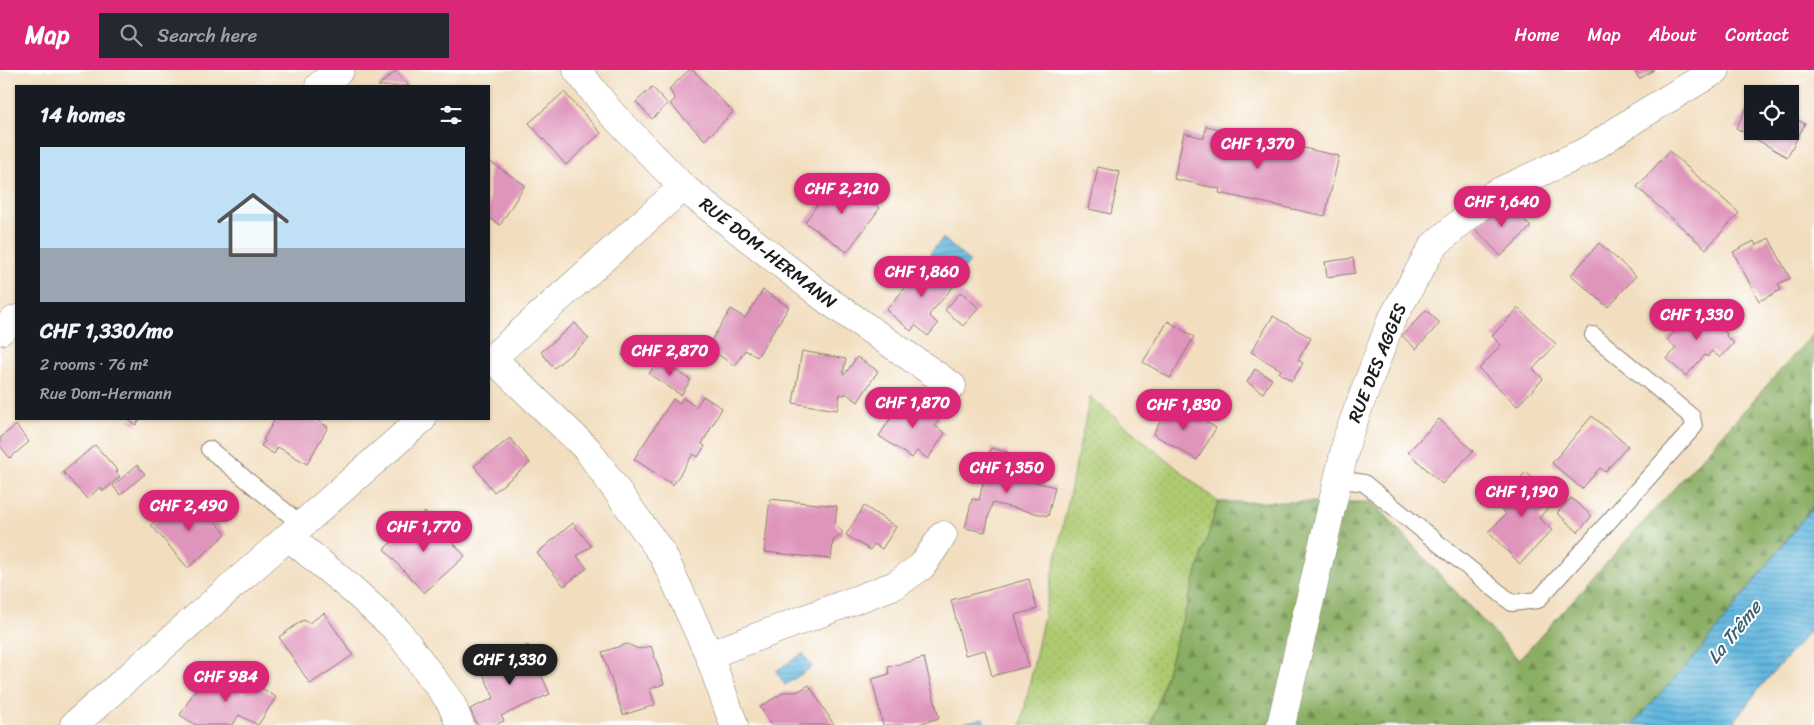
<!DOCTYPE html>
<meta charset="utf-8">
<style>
body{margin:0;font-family:Sriracha,sans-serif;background:#242831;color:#f1f3f6;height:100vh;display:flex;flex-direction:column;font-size:19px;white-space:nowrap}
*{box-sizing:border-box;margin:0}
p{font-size:16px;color:#9ea1a6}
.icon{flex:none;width:28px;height:28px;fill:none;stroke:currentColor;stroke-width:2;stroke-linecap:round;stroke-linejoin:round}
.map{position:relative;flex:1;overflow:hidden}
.details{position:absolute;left:15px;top:15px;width:475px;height:335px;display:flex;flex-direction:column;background:#171b24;border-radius:0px;box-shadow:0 1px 4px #0004}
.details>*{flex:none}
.controls{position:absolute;left:1744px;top:15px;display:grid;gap:10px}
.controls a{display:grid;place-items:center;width:55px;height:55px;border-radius:0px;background:#171b24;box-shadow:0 1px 4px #0004;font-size:25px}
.price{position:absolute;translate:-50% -42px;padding:0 11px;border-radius:18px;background:#db2777;color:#fff;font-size:16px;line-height:32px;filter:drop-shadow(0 1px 2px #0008)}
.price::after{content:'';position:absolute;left:50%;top:30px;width:15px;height:11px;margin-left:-8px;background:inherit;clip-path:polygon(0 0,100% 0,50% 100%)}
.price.current{background:#222;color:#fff}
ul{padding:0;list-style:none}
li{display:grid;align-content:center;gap:10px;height:265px;padding:0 25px}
li span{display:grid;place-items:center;height:155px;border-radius:0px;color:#555}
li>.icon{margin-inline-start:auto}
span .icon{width:90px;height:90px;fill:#fffc;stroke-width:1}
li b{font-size:21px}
h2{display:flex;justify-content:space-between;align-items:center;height:60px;padding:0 25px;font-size:21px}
header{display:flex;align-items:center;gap:30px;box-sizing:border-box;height:70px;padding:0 25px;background:#db2777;color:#fff}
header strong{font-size:24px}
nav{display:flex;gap:28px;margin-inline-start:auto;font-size:18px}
.search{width:350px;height:45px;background:#242831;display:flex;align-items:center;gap:12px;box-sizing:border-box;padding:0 18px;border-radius:0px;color:#9ea1a6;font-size:19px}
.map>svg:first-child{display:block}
.grass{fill:url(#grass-dots);stroke:#647346}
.forest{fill:url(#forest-firs);stroke:#536540}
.water{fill:url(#water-rules);stroke:#406a7e}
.building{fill:#df94bc}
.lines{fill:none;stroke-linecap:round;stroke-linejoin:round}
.lane-casing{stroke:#877d6e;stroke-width:18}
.street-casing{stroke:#877d6e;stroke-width:29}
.lane{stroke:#fff;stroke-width:16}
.street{stroke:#fff;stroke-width:28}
.labels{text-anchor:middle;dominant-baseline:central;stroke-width:4;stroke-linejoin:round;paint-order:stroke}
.street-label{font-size:18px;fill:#1c1c1c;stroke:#fff}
.water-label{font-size:19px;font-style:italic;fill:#3c6274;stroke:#fff}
</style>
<header>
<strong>Map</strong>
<div class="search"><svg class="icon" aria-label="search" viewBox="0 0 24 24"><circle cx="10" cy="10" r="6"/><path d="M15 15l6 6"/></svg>Search here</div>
<nav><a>Home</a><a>Map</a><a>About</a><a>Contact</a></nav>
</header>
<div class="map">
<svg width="1814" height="655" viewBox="0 0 1814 655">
<defs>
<pattern id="grass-dots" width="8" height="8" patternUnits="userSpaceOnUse" patternTransform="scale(1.25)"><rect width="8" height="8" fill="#adca71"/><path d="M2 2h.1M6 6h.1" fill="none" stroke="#94ad61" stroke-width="1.8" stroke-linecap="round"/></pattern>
<pattern id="forest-firs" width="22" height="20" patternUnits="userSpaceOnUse" patternTransform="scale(1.25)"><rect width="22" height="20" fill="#8aae63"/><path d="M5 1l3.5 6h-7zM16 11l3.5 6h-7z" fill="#708d51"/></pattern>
<pattern id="water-rules" width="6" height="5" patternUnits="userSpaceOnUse" patternTransform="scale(1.25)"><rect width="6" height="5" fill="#63b8df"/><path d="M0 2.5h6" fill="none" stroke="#5195b4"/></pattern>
</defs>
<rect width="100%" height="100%" fill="#fff"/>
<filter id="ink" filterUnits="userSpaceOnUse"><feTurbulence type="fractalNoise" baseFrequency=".02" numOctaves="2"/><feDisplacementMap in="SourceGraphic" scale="10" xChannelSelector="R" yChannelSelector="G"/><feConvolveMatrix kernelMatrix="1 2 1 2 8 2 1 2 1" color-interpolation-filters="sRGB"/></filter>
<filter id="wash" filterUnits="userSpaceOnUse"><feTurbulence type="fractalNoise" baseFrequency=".0096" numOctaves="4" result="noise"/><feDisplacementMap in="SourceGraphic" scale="20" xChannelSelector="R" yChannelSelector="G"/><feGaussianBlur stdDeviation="1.12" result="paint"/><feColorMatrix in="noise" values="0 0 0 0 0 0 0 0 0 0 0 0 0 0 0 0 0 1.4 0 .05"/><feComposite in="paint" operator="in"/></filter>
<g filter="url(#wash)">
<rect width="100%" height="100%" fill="#f2debf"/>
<polygon class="grass" points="1090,327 1218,432 1151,655 1021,655"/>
<polygon class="forest" points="1814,263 1814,435 1703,577 1632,655 1151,655 1218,432 1373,432 1519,590"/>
<g class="water">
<polygon points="943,168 970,192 957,207 930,183"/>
<polygon points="1814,435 1814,556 1757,621 1732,655 1632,655 1703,577"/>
<polygon points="803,583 812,597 785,615 776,601"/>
<polygon points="983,648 985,655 965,655 964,653"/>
</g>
<g id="blocks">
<g class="building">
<polygon points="689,0 693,0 733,42 705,70 670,34 675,29 669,19"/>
<polygon points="1634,0 1654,0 1639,9"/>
<polygon points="396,1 409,16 378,16"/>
<polygon points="652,17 668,34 652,49 636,32"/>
<polygon points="564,22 601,63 566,95 529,53"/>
<polygon points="1752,28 1752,61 1790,61 1790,45 1805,54 1787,87 1736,58"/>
<polygon points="1206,56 1339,86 1325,146 1219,123 1220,119 1174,109 1184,63 1204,68"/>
<polygon points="1669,81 1739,143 1706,179 1637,117"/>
<polygon points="489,91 525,115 500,155 489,148"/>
<polygon points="1098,97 1120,102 1111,144 1089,139"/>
<polygon points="837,107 880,138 847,182 805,152"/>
<polygon points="1504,129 1531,157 1501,186 1474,158"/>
<polygon points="1769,168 1790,208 1778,214 1781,220 1759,231 1733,182 1754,171 1756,176"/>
<polygon points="1599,173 1636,206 1608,237 1571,205"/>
<polygon points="1353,188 1355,203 1327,207 1325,192"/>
<polygon points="930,189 957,212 929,245 938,254 928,266 915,255 911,261 886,240"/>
<polygon points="763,220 789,237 757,287 745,280 735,296 707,277 731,239 745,248"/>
<polygon points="961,222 979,238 963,256 945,240"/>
<polygon points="1697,236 1727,264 1726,266 1734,273 1720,288 1712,281 1707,287 1705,285 1686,306 1667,289 1676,278 1667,270"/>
<polygon points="1518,238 1556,274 1533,299 1543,309 1517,336 1479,299 1501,275 1492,266"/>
<polygon points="1426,240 1440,253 1416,279 1402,266"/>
<polygon points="1273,246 1311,268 1298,290 1303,293 1292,311 1279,303 1281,300 1251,282"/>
<polygon points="1168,251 1194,267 1170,308 1143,292"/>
<polygon points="575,253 589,269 554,298 541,282"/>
<polygon points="632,271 646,281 636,295 622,285"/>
<polygon points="802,281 846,289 843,304 845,304 857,287 878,301 858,332 846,323 845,325 840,324 837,340 793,333"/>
<polygon points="658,289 691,310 681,325 649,304"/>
<polygon points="1255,299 1272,309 1263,323 1247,312"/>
<polygon points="906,325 940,348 935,356 945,363 928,389 917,381 912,388 879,366"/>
<polygon points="703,326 722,338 702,374 705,376 698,387 693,384 673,415 634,389 673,329 679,333 683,328 696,337"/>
<polygon points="1172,331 1216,358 1197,390 1153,364"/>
<polygon points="1592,346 1628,376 1605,402 1600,398 1582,419 1552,393"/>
<polygon points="127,349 140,349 136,355"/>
<polygon points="275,349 315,349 328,357 307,394 278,377 274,384 261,376 265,371 263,370"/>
<polygon points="1439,349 1473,381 1442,414 1408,382"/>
<polygon points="16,355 29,372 10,388 0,376 0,368"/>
<polygon points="510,368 530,393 494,422 474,396"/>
<polygon points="95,375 118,401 116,402 120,407 103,421 100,417 87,429 63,402"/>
<polygon points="991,378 1008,382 1002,404 1055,417 1048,446 992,433 985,462 965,458 972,429 979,430"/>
<polygon points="137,395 145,404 120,425 113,416"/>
<polygon points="1526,402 1555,430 1539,448 1552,460 1520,494 1488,462 1506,444 1495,433"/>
<polygon points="1571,428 1592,446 1578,462 1557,443"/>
<polygon points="196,429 226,464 188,498 151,455 173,436 184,440"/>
<polygon points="770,429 837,436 835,454 843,463 833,471 831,489 764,482"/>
<polygon points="864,436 896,457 882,479 874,474 870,480 846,465"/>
<polygon points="425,442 465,486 424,523 384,479"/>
<polygon points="573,453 591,476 577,486 587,498 564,516 537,483"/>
<polygon points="1029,509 1037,539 1015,545 1029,596 992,606 985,580 965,585 951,530"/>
<polygon points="324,543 353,585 310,614 279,567 303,550 309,553"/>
<polygon points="627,574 639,579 651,576 664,614 650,619 655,635 623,645 602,582"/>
<polygon points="528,575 550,624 501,646 504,651 495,655 477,655 470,639 494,628 480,597"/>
<polygon points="924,588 939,648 916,655 883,655 872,609 889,604 888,597"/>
<polygon points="207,601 244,624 251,612 276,627 258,655 239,645 233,655 196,655 180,645"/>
<polygon points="809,615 834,655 772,655 760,637 784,622 797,622"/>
</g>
</g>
</g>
<g filter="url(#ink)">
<use href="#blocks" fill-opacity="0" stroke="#877d6e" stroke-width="1"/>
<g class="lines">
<g class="lane-casing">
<g id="lane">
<polyline points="209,379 302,455"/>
<polyline points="1338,409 1364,413 1512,533 1538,530 1694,357 1692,347 1593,265"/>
</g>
</g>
<g class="street-casing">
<g id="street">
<polyline points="577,0 611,43 683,117 830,232 952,316"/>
<polyline points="319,16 340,0"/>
<polyline points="0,261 16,249"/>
<polyline points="492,288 587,379 663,485 709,585 734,655"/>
<polyline points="489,291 683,117"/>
<polyline points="289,467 353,520 397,560 451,633 460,655"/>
<polyline points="709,585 895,515 922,496 943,465"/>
<polyline points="74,655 422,349"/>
<polyline points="1281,655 1348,366 1391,251 1433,176 1494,124 1589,80 1638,47 1716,0"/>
</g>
</g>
<use href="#lane" class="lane"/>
<use href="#street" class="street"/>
</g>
</g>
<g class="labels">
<g class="street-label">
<text transform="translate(768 183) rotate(38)">RUE DOM-HERMANN</text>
<text transform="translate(1377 293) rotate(-68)">RUE DES AGGES</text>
</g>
<g class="water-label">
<text transform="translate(1734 562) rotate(-51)">La Trême</text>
</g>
</g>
</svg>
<div class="controls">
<a><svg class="icon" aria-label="locate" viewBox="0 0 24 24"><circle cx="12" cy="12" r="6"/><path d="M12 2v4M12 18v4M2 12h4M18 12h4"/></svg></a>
</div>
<b class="price" style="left:1258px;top:100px">CHF 1,370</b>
<b class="price" style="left:842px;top:145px">CHF 2,210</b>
<b class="price" style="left:1502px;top:158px">CHF 1,640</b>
<b class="price" style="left:922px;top:228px">CHF 1,860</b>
<b class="price" style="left:1697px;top:271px">CHF 1,330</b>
<b class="price" style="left:670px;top:307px">CHF 2,870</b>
<b class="price" style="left:913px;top:359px">CHF 1,870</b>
<b class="price" style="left:1184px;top:361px">CHF 1,830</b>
<b class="price" style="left:1007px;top:424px">CHF 1,350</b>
<b class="price" style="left:1522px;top:448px">CHF 1,190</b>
<b class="price" style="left:189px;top:462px">CHF 2,490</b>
<b class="price" style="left:424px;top:483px">CHF 1,770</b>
<b class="price current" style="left:510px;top:616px">CHF 1,330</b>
<b class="price" style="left:226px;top:633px">CHF 984</b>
<section class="details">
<h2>14 homes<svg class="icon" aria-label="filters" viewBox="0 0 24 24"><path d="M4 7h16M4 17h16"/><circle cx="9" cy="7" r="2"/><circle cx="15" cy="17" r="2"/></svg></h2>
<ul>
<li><span style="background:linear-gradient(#bfe0f5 65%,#9aa5b1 0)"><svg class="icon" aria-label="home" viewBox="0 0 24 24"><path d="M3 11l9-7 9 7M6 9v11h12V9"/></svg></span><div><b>CHF 1,330/mo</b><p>2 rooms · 76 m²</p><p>Rue Dom-Hermann</p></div></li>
</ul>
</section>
</div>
